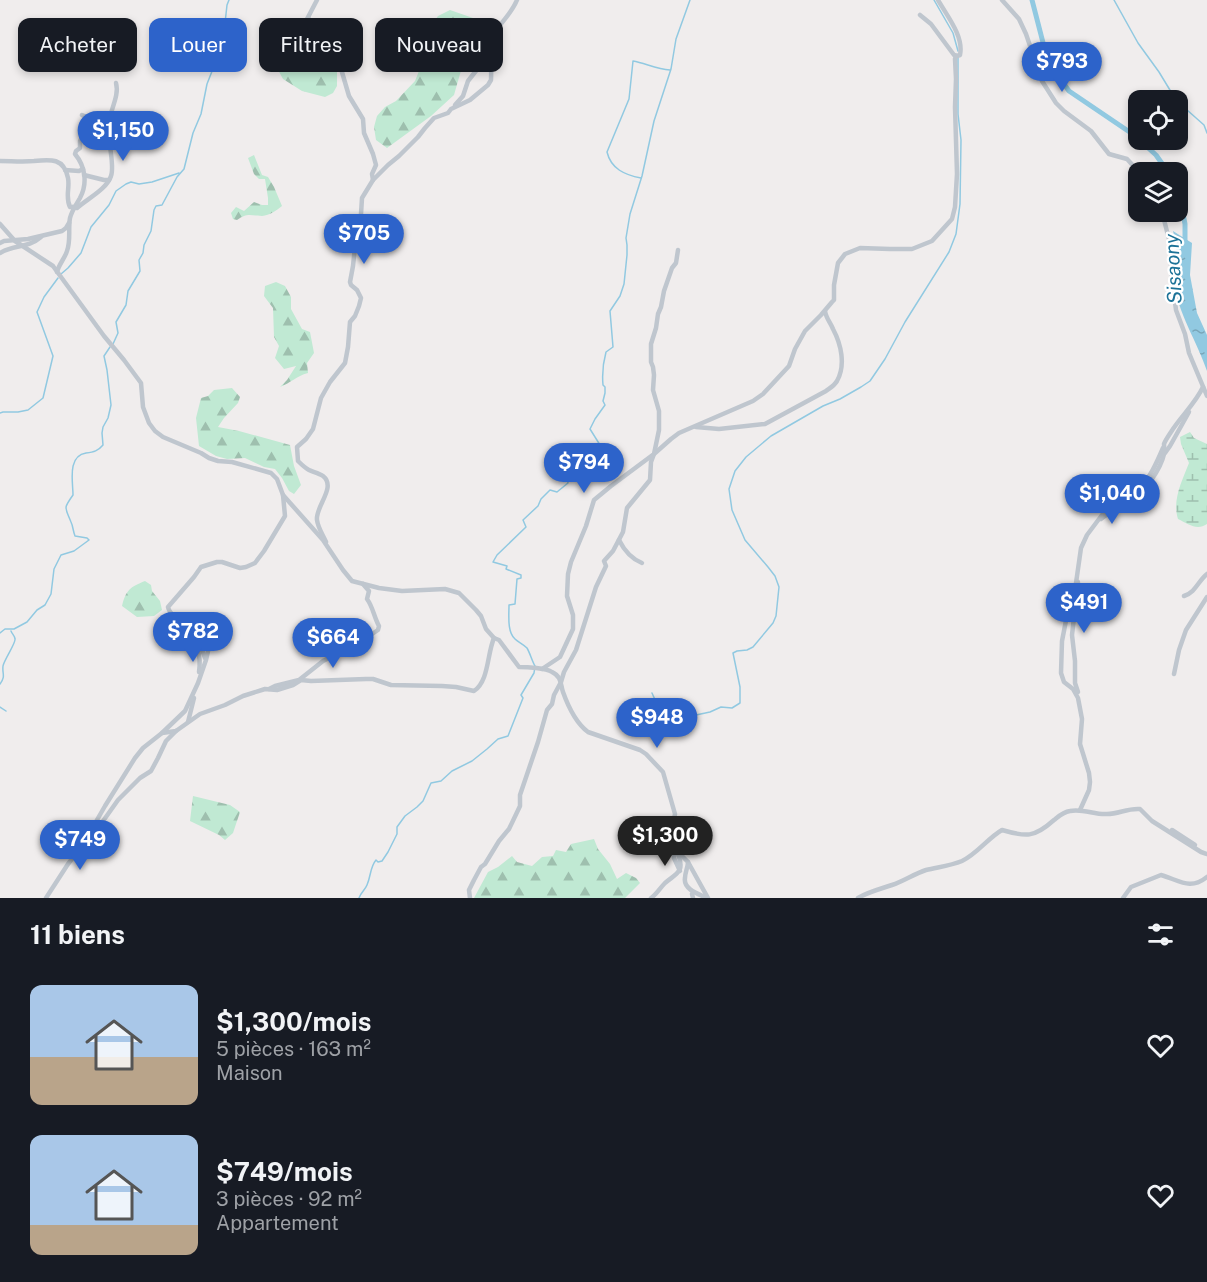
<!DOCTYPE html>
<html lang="fr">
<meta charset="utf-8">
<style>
body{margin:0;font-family:"Public Sans",sans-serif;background:#20242c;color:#f1f3f6;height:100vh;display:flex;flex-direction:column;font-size:22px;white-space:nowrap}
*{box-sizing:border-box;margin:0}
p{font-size:20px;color:#9ea1a6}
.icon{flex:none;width:33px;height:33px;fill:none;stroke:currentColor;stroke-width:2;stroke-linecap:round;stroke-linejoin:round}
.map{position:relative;height:898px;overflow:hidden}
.side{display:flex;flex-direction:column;background:#171b24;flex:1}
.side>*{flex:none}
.banner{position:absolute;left:18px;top:18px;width:600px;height:54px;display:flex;gap:12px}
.buttons{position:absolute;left:1128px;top:90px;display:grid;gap:12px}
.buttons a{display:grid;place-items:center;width:60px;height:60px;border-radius:12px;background:#171b24;box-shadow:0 3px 9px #0003;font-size:30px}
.price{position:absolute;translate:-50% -51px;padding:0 14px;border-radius:21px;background:#2d63ca;color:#fff;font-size:20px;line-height:39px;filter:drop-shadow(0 2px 3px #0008)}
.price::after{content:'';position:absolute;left:50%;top:36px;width:18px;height:14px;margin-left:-9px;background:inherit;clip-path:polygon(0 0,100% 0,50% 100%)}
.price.active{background:#222;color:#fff}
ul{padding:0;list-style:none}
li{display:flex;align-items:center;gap:18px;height:150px;padding:0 30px}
li span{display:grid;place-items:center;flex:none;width:168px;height:120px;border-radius:12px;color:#555}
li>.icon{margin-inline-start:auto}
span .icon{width:72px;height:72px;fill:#fffc;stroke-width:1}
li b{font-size:26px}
h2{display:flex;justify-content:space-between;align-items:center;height:72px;padding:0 30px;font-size:26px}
.chip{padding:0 21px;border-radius:12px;background:#171b24;box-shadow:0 3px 9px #0003;font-size:21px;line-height:54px}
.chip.active{background:#2d63ca;color:#fff}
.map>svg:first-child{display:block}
.forest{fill:url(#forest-firs)}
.wetland{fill:url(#wetland-marsh)}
.water{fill:url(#water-ripples)}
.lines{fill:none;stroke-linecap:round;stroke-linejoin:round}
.stream{stroke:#91c9e1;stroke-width:1.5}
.river{stroke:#91c9e1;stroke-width:5}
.minor{stroke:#bfc6ce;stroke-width:4.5}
.labels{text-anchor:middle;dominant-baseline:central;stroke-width:4.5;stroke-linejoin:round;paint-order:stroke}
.water-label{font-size:20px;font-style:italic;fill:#1c7297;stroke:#fff}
</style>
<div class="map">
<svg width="1207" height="898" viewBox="0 0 1207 898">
<defs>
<pattern id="forest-firs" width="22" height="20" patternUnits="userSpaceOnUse" patternTransform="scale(1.5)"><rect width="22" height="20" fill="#c0e9d3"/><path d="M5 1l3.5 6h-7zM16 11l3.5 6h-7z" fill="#9ebfae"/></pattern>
<pattern id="wetland-marsh" width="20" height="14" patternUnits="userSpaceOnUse" patternTransform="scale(1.5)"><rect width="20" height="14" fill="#c0e9d3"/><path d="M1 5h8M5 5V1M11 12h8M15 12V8" fill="none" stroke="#9ebfae"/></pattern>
<pattern id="water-ripples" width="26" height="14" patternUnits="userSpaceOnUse" patternTransform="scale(1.5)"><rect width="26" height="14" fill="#91c9e1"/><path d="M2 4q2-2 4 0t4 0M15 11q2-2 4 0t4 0" fill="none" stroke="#78a6b9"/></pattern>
</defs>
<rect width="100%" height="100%" fill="#f0eded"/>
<g class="forest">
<path d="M450,10L473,18L464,60L454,95L431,116L387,148L376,140L374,127L377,116L385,107L396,101L415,81L425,56L430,53L444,52L453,44L459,45L462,31L465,26C449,21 440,34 432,47L422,38L438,16Z"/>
<path d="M323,39L337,64V86L333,93L325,97L302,91L283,79L277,68L268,58L283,41L287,42C288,51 287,60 295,65L300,43L304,41L311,47Z"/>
<path d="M254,155L262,175L268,177L274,187L282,206C276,211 270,215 262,216C251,216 248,212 237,220L233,219L231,213L236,207L244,211L254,202L262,205H268V198L265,179H259L254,174L248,158Z"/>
<path d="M276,282L285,286L291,297V309L302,329L310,332L314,353L307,363L308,373C296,376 291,383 280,387L287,380L296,366L284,369L275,358L279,346L274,337L273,308L264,296L265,286Z"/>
<polygon points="232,388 240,397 238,403 224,418 218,427 239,431 290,445 294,466 301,485 294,494 289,491 282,478 275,469 264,467 245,458 227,459 216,456 199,446 196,418 201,398 208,396 214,390"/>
<path d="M145,581L151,585L152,591L160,601L162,610L154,616L137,617L122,606C126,590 130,587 145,581Z"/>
<polygon points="193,796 230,805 240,812 233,833 225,840 219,835 190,821"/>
<polygon points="594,839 598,849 610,864 617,879 626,873 636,878 640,883 625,898 474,898 488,872 498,867 512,856 517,862 532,866 542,857 553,856 556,850 566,852 571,844"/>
</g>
<path class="wetland" d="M1190,432L1194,438L1207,444V524C1197,531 1188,524 1178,519C1172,500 1182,481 1189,463L1181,444L1180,437Z"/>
<path class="water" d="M1173,231L1192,243L1190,275L1197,313L1207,335V371C1197,341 1178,314 1174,282C1173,273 1175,264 1176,254C1176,246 1175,238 1173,231Z"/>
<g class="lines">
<g class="stream">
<polyline points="934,0 953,33 958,51"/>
<polyline points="1114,0 1138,43 1159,72 1176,100"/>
<polyline points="1178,102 1204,125 1207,133"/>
<path d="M641,178C625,175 611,169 607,152L629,99L633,61C645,63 656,69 670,70"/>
<polyline points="61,274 68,268 81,253 91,227 109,205 116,191 126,184 131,182 139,184 152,182 179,173"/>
<polyline points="113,344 118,333 116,322 126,305 128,291 140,271 139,260 143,253 144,245 151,231 154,210 156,206 162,205 177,177 184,169 193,133 201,114 207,84 218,56 222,32 225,23 227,5 229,0"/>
<polyline points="0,413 3,412 18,412 28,410 43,398 53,356 37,312 44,297 58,278"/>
<path d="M0,633L5,629H14L27,622L37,610L45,605L51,594L54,569L61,555L74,551L89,540L87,538L75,536C73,531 73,526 71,522C65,507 63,509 73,495C73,482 67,456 86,453C94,452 98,451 103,445L102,433L103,427L108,418L111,405L107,370L104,356L110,347"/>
<path d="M0,684C6,676 2,674 3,666C4,660 16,643 15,639C15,636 12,634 11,631"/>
<polyline points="652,693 656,702 662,704 677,701 682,707 684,712 696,715 710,712 721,707 732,708 740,703 740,687 733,653 737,651 747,650 753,647 773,623 776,616 779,587 775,576 768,567 745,540 732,510 729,489 735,471 746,457 771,436 823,406 840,399 861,387 870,381 885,359 905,322 949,252 956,234 960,204 961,140 958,114 958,56"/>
<polyline points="0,707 6,711"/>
<path d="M359,898C361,892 365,890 367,885C371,876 370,867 376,860L378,862L382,861L388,852L397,834V827L405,816L417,807L423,801L431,783L441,781L452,771L472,761L487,749L498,739L508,736L523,698L521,695L534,673L535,666C532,661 530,653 527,648C523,644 518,642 515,639C507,632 509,615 509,605L515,604L517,579L521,578V575L506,569L507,566L493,562L497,555L526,527L523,520L538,506L541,499L550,490L557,492L568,483L566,474C579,470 590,457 599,448L600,445L590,429L595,419L605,405L603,401L605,393V387L603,385C602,374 603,363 606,352L613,347L610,311L620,296L624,284L627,255V245L626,238L630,214L642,176L654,121L671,69L676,39L690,0"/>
</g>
<g class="river">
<polyline points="1032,0 1048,62 1069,91 1134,135 1156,155 1168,172"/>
<polyline points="1178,188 1185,224 1185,246"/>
</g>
<g class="minor">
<polyline points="1002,0 1019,19 1026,34 1042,81 1056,103 1064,111 1091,131 1109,154 1127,159 1139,172"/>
<path d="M920,15L931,24L954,55L957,56L960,55C964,36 947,16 938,0"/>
<polyline points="308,18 337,55 349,96 363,119 364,133 373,154 376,165 372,174 373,180"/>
<polyline points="288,40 305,23 317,0"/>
<polyline points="455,105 463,96 468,81 479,67 489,49"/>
<path d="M0,161C11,161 23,162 34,161C51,159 64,158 68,178C70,188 65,197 70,207H73"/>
<polyline points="65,170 79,171 83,169"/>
<polyline points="84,175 104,180 109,180"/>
<path d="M73,207L77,208C87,199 107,189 111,176C115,166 108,141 108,129C108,113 120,97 116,83"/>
<polyline points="1162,212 1171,247 1171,271 1176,310 1185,334 1189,353 1207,396"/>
<path d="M0,224L15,241L53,266L104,336L124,360L141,383L143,407L149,423L155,431L163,437L201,453L209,458L218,461L232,462L271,473L277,479L283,495L323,540L343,570L352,581L379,588L402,591L445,589L459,593L476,610L481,616L486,629L494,638L499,640L519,667C527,667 546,668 552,672C562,677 560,683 563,692C568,706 576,723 588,732L640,750L646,754L663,772L675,814L671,834L673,847L688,862C688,867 685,872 685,878C683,889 698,894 707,898"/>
<polyline points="0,243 4,241 28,239 62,231 66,228 69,223"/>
<path d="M0,253C15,244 27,249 41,237"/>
<path d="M57,272C59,264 65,258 67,251C71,241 68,229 70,218C72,210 76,205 80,198C88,183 85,166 75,154L76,151L80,148V141L87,128L84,116L82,115"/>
<path d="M696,427L719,429L765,424L826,391C830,388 834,386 837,381C846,365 841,344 833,329C830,322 826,318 825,311"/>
<polyline points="1165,453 1170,446 1189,412"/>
<path d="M1101,519C1114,509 1127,501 1139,489C1150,478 1157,462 1163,448"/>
<path d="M619,540C624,550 632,559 642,563"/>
<path d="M326,542C323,535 318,528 317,520C315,507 337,487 323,476C319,473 313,472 309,470C305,468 301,464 298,461L297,447L306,439L313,429L321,398L330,382L345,363L348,347L350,322L355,316L359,306L361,298L357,290L351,285L350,282L353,266L357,227L361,214L362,198L373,180L388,165L399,156L418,137L425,128L434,118L448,113L451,109L470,100L488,85L491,80C492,58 488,43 501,24C507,16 513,10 517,0"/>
<path d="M1184,596C1196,592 1198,581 1207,574"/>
<path d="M178,619C189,640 203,644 199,672"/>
<path d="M185,625C194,632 201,646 205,658"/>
<polyline points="542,669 560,657 573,629 573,615 567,596 568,574 571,562 586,526 594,500 611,486 654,454 659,430 659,411 653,390 654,375 653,367 651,362 651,344 656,328 658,314 661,307 664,291 672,268 676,263 678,250"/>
<polyline points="1174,674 1179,650 1186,630 1207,597"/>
<path d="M269,689L275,686L299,680L323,661L363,640L378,630L379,626C374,617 373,607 367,599L369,591L363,584"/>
<polyline points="1078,692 1075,683 1075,661 1072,635 1078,582"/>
<polyline points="188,722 194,698"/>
<path d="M162,733L176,731L200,714L225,705L243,696L265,689L277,690L293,685L301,680L311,681L366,679H373L391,685L442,686L456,687L474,691C489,681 487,654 494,638"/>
<path d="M1080,810L1089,790L1090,782L1089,773L1080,744L1082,719L1078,698L1073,689L1064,682L1061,673L1062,641L1070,600L1076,583L1081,548L1087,535L1105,511C1113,506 1123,510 1131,503C1143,494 1161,469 1164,454C1165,451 1164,447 1164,444C1165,441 1169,435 1171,432C1181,416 1195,404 1203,387"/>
<polyline points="1172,830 1195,845"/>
<polyline points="88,839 96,831 118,800 140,778 151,771 158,758 166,741 176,731"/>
<polyline points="674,848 674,858 680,871"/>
<polyline points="688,862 708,898"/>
<polyline points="692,894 693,898"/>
<path d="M46,898L68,864L82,846L105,806L135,758L143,748L162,733L185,711L198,683L206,660L211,638V620L207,617L188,624C180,620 170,616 168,607L194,577L201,567L217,562H222L240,568L246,567L255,563L264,551L285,516L283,495"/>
<polyline points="470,898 469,890 474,880 481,867 485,864 499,841 509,829 520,806 520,795 538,742 547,710 552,704 554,695 561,682 564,672 576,650 596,587 606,566 604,561 613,551 623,532 627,508 650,480 651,462 654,454 671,439 679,433 753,401 763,394 789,366 795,349 805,331 821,315 832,302 834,300 834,285 838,263 845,254 860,248 890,249 912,249 932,241 952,219 955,207 957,174 955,107 956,79 955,59 956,56"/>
<path d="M651,898C657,894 660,888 665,883C677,873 685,872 678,854"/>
<path d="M858,898C868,892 880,889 892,885C904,881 914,874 926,870C938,867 950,866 962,861C977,854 988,838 1002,830C1026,837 1034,838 1054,820C1059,816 1063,812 1070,811C1082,808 1095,815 1107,814C1119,814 1127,808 1140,809L1152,821L1201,852L1207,854"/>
<path d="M1123,898L1131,887L1161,875C1179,880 1190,891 1207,877"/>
</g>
</g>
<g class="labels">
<g class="water-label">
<text transform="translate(1173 269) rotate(-93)">Sisaony</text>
</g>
</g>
</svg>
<div class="buttons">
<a><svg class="icon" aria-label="locate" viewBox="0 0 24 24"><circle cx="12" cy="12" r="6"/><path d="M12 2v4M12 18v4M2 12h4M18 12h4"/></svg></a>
<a><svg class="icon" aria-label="layers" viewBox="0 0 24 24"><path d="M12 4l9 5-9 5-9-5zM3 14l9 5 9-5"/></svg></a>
</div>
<b class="price" style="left:1062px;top:93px">$793</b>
<b class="price" style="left:123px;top:162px">$1,150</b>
<b class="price" style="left:364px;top:265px">$705</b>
<b class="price" style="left:584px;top:494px">$794</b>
<b class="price" style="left:1112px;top:525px">$1,040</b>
<b class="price" style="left:1084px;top:634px">$491</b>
<b class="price" style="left:193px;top:663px">$782</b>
<b class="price" style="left:333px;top:669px">$664</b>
<b class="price" style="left:657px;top:749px">$948</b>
<b class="price active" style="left:665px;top:867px">$1,300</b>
<b class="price" style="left:80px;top:871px">$749</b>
<div class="banner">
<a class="chip">Acheter</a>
<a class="chip active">Louer</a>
<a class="chip">Filtres</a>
<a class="chip">Nouveau</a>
</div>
</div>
<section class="side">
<h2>11 biens<svg class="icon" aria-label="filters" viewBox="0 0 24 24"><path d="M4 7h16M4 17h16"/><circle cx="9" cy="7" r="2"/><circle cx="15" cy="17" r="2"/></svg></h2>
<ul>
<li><span style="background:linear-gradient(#a9c7e8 60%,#b9a48a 0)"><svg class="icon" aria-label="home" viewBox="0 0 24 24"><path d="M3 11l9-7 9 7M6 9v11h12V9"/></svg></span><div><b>$1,300/mois</b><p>5 pièces · 163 m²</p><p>Maison</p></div><svg class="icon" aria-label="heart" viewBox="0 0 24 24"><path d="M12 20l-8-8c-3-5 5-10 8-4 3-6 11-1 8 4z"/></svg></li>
<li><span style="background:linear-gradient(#a9c7e8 75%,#b9a48a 0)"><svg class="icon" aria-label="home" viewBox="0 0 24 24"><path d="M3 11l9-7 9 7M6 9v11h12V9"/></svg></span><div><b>$749/mois</b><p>3 pièces · 92 m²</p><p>Appartement</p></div><svg class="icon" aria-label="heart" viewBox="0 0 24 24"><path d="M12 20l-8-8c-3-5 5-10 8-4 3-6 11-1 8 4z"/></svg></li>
</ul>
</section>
